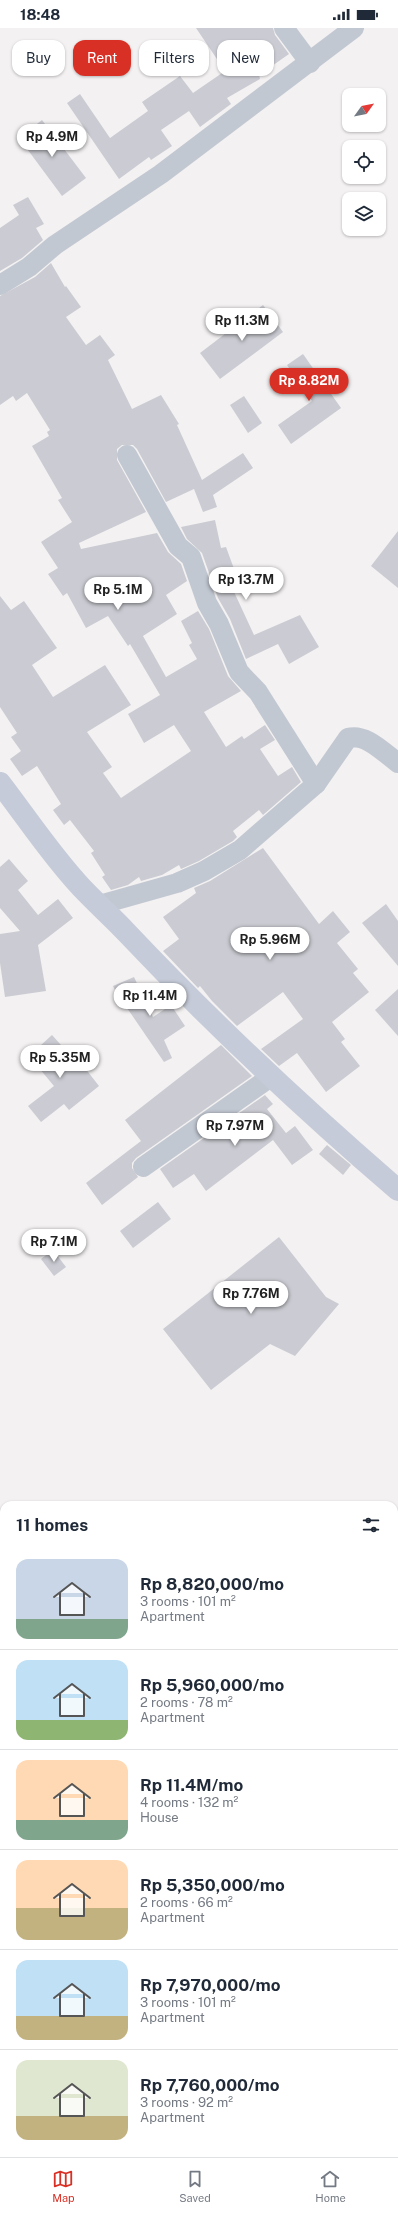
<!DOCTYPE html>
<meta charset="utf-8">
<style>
body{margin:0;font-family:"Public Sans",sans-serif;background:#f2f2f3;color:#1f2937;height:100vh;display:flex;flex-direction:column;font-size:15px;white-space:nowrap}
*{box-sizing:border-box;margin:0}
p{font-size:13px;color:#747a83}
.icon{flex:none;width:22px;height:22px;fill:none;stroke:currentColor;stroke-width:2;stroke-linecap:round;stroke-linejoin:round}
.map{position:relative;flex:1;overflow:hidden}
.side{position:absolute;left:0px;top:1473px;width:398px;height:656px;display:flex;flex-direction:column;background:#fff;border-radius:12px 12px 0 0;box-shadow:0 1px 3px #0004}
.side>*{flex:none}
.banner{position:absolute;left:12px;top:12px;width:374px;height:36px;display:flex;gap:8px}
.needle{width:26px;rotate:57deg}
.controls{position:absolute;left:342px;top:60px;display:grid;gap:8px}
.controls a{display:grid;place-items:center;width:44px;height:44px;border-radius:8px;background:#fff;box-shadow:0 1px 3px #0004;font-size:20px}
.price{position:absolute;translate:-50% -34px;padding:0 9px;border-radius:14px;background:#fff;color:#222;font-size:13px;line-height:26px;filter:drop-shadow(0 1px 2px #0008)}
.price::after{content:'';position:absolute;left:50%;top:24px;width:12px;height:9px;margin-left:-6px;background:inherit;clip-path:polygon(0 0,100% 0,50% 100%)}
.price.active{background:#d93025;color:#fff}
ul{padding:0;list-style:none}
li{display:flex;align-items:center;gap:12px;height:100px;padding:0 16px}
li+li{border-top:1px solid #e0e1e3}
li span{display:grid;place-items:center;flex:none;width:112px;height:80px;border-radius:12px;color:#555}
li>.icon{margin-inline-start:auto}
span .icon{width:48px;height:48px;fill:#fffc;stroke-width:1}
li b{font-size:17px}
h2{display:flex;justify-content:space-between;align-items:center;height:48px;padding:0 16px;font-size:17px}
.chip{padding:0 14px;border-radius:12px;background:#fff;box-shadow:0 1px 3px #0004;font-size:14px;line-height:36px}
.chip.active{background:#d93025;color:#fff}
.status{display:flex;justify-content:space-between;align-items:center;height:28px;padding:0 20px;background:#fff;direction:ltr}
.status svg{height:11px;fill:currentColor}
.dock{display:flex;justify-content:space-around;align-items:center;height:56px;border-top:1px solid #e0e1e3;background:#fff;font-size:11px;color:#747a83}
.dock a{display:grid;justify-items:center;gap:2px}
.dock .active{color:#d93025}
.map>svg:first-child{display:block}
.building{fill:#cbccd3}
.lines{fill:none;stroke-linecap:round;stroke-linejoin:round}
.street{stroke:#c2c8d2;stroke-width:20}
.secondary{stroke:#c5cbd8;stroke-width:22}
</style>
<div class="status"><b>18:48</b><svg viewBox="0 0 49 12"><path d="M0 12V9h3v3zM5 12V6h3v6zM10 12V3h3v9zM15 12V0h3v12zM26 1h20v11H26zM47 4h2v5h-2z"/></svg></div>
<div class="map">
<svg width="398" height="2129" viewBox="0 0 398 2129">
<rect width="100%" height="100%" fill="#f3f1f1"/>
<g class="building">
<polygon points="196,0 273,0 275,7 289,26 259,47 260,51 227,70 231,76 200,99 189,83 161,102 172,118 151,132 149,129 119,151 67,75 80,66 110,110 148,83 142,74 180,48 193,65 225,43"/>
<polygon points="42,92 86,150 62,168 19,110"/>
<polygon points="28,169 44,196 36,200 43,212 22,230 0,243 0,200 19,187 13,177"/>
<polygon points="51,235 65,259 66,258 81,279 66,289 86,317 100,307 115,327 108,332 132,381 161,367 179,396 177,397 202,452 243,425 253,440 213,467 217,479 203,484 194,461 166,474 137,421 133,417 122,417 117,421 117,432 146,484 79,515 81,521 157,505 168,524 181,536 187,553 166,567 177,586 143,608 166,649 197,631 189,617 192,615 181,593 198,583 209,601 228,648 241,663 204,684 226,719 242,708 244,711 265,697 275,712 260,721 278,748 292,739 301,754 263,787 259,782 233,803 237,809 233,813 199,833 181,841 179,837 162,847 141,853 139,849 128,857 111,862 102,849 105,847 91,825 94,823 70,792 64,797 53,782 61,776 37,738 22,748 10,731 21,723 11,709 17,705 0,679 0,568 11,582 24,573 57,620 32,637 53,669 105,637 131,677 87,704 112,739 103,745 121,770 191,723 174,697 144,715 128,686 160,667 130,616 128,618 108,588 86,600 67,565 63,568 48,546 58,540 41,514 72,494 58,472 62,470 32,418 49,408 47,404 50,402 27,365 16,373 13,368 0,377 0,268 35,249"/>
<polygon points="263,277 283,304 220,351 200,325"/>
<polygon points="303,326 341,380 291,416 278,397 312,373 287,337"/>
<polygon points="244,368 262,395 248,405 230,377"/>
<polygon points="215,492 221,520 226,519 237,549 229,553 254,607 300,587 319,619 289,636 278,616 246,631 230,591 218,570 202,525 187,511 181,499"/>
<polygon points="398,503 398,560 371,538"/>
<polygon points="263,820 319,896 333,883 350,904 337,915 358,941 353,945 369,964 332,994 345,1011 341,1014 360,1038 326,1064 297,1025 279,1038 261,1021 303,991 283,964 237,998 212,973 200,958 198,960 163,923 179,911 163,889 196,865 194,860 210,853"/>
<polygon points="9,831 28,853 18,862 38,887 58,871 73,890 38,917 46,963 5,969 0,935 0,906 20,903 0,880 0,839"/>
<polygon points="386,876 398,893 398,938 362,895"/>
<polygon points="134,949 153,989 171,977 185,998 164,1012 172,1030 164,1034 125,977 123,978 113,958"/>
<polygon points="398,961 398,1008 375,982"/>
<polygon points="52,1007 79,1037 81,1035 99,1058 69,1082 64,1076 41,1094 28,1078 54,1058 29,1028"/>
<polygon points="221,1017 252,1048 136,1130 132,1135 132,1140 138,1149 102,1177 86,1155 141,1113 125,1092"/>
<polygon points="265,1067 273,1076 267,1081 286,1105 295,1098 313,1122 292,1137 273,1112 206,1163 194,1146 173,1160 160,1141"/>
<polygon points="327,1117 351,1137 343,1147 319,1126"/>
<polygon points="158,1174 171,1191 133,1220 120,1203"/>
<polygon points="279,1209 326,1269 339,1276 295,1328 270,1316 211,1362 163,1301"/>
<polygon points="53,1222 66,1239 54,1248 41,1231"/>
</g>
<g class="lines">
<g class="street">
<polyline points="284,0 310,35"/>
<polyline points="0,257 29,239 55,217 161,146 354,0"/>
<polyline points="127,427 178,518 191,529 207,575 219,596 239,644 258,664 316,756"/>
<path d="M99,877L177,855L204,843L240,822L316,756L348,710C366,705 384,725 398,735"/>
<polyline points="143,1139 272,1048"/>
</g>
<path class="secondary" d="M0,755C27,790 51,827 81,859C96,875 112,889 126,904C212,995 304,1081 398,1162"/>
</g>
</svg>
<div class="controls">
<a><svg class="needle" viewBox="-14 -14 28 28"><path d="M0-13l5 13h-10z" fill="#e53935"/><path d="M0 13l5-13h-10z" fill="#747a83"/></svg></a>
<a><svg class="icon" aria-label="locate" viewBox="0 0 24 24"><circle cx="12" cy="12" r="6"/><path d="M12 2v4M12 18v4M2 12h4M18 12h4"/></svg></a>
<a><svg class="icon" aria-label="layers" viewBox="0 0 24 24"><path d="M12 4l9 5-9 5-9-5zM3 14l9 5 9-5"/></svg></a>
</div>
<b class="price" style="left:52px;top:130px">Rp 4.9M</b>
<b class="price" style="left:242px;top:314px">Rp 11.3M</b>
<b class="price active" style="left:309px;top:374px">Rp 8.82M</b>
<b class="price" style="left:246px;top:573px">Rp 13.7M</b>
<b class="price" style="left:118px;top:583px">Rp 5.1M</b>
<b class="price" style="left:270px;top:933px">Rp 5.96M</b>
<b class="price" style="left:150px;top:989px">Rp 11.4M</b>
<b class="price" style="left:60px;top:1051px">Rp 5.35M</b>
<b class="price" style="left:235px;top:1119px">Rp 7.97M</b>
<b class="price" style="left:54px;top:1235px">Rp 7.1M</b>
<b class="price" style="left:251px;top:1287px">Rp 7.76M</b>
<div class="banner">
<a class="chip">Buy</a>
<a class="chip active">Rent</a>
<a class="chip">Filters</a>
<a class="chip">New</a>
</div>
<section class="side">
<h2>11 homes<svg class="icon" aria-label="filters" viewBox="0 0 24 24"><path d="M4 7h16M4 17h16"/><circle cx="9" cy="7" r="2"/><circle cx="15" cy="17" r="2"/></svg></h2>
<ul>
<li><span style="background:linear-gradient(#c9d6e8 75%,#7fa58c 0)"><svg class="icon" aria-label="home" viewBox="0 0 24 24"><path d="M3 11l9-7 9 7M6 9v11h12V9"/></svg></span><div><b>Rp 8,820,000/mo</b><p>3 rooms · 101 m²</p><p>Apartment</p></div></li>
<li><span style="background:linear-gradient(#bfe0f5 75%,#8fb573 0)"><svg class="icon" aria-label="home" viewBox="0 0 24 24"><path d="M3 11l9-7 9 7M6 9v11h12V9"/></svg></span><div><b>Rp 5,960,000/mo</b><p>2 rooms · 78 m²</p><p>Apartment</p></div></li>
<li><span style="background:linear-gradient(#ffd9b3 75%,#7fa58c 0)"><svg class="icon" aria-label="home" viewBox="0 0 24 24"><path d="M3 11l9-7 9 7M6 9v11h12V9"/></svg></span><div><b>Rp 11.4M/mo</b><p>4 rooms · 132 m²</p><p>House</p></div></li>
<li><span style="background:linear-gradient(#ffd9b3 60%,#c2b280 0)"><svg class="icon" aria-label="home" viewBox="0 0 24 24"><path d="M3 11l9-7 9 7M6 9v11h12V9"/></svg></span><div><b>Rp 5,350,000/mo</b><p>2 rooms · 66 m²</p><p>Apartment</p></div></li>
<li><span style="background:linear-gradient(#bfe0f5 70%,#c2b280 0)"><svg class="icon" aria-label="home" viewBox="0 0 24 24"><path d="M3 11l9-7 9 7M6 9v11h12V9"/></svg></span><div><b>Rp 7,970,000/mo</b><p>3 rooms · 101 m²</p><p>Apartment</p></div></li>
<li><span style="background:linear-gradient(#dfe7d0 70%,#c2b280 0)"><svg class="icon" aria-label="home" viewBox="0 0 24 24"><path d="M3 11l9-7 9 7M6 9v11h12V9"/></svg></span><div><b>Rp 7,760,000/mo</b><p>3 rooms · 92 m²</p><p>Apartment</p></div></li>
</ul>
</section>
</div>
<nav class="dock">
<a class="active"><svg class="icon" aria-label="map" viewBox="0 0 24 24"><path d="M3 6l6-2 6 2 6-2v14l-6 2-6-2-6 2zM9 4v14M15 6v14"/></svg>Map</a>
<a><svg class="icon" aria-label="saved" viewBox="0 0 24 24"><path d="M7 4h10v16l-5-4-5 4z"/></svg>Saved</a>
<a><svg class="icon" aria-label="home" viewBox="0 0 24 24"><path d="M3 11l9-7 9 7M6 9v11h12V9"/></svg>Home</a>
</nav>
